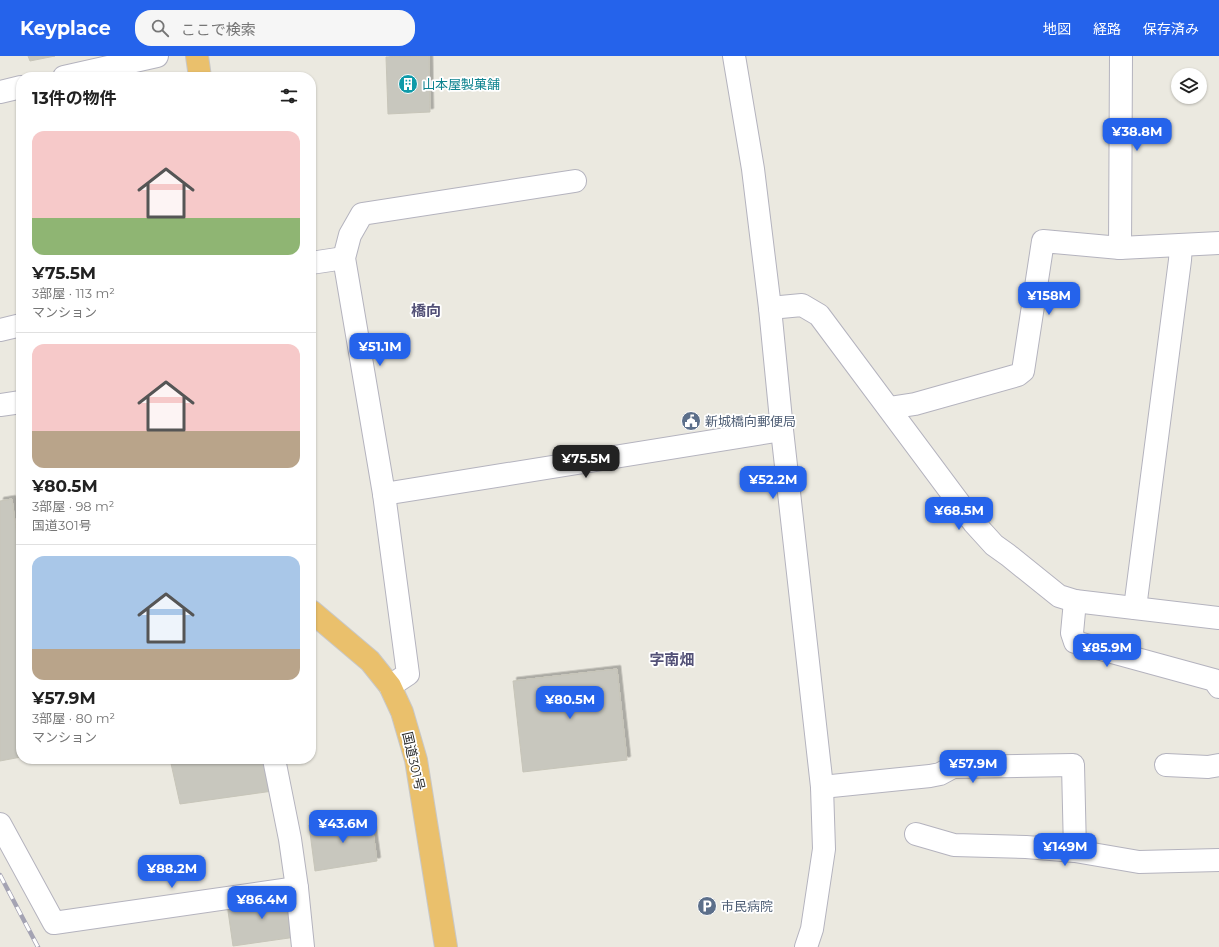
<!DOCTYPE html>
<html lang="ja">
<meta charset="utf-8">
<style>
body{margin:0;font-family:Montserrat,"Noto Sans JP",sans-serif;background:#f6f6f6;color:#222;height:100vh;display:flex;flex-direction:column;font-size:15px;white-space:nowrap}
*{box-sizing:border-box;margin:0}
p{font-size:13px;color:#767676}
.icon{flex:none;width:22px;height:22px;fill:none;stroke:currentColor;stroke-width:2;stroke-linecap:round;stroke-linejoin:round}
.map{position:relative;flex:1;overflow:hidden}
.drawer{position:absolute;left:16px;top:16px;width:300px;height:692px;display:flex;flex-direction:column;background:#fff;border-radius:16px;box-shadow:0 1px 3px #0004}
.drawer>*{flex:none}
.buttons{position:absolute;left:1171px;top:12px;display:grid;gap:8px}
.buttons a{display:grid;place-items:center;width:36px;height:36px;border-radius:50%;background:#fff;box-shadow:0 1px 3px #0004;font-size:20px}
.price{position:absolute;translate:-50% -34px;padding:0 9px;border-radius:8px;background:#2563eb;color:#fff;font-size:13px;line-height:26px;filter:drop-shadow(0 1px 2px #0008)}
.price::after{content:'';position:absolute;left:50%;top:24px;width:12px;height:9px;margin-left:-6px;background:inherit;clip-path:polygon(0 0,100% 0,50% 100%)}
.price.selected{background:#222;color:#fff}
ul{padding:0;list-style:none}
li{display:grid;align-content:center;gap:8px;height:212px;padding:0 16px}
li+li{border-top:1px solid #e0e0e0}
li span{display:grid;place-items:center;height:124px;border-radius:12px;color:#555}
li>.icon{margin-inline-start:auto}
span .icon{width:72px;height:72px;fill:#fffc;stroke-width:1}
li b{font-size:17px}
h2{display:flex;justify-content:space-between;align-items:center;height:48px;padding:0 16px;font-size:17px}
header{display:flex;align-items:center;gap:24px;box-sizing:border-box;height:56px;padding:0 20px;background:#2563eb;color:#fff}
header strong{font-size:19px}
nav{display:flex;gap:22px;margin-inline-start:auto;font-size:14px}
.search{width:280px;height:36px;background:#f6f6f6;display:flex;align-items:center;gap:10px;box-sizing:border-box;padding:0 14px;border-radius:16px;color:#767676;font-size:15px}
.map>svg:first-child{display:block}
.building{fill:#c8c7be;stroke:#c7c5b9;filter:url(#shadow)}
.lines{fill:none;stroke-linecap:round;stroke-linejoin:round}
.minor-casing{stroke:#b4b3be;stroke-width:24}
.highway-casing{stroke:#c8c8c8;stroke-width:24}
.minor{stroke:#fff;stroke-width:22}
.highway{stroke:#eac06c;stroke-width:22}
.rail-casing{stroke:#a4a3b3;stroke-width:4.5}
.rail{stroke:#fff;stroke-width:3;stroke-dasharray:9;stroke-linecap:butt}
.labels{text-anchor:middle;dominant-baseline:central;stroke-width:3.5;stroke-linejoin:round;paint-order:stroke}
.culture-label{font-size:13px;fill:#0d838f;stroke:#fff;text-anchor:start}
.service-label{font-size:13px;fill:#4e5e75;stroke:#fff;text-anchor:start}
.street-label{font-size:13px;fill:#2c2c2c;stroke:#fff}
.quarter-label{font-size:15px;font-weight:bold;fill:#535177;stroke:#fff}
</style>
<header>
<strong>Keyplace</strong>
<div class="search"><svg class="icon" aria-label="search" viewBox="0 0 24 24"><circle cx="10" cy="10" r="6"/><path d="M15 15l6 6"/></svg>ここで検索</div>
<nav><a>地図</a><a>経路</a><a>保存済み</a></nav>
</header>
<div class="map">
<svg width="1219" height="891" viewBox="0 0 1219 891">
<defs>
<filter id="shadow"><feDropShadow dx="3.5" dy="-3.5" stdDeviation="0" flood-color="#0004"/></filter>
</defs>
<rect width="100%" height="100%" fill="#ebe9e0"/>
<g class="building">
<polygon points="28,0 55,0 30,5"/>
<polygon points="429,0 430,56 388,58 386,1"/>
<polygon points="12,443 21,511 21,701 0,705 0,445"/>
<polygon points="617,613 627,704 523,716 513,625"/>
<polygon points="170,703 268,703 273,735 180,748"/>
<polygon points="371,761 377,805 315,815 309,769"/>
<polygon points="290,839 296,881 233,890 227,848"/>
</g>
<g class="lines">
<g class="minor-casing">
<g id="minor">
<polyline points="734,0 753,113 770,252 782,374 822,731 824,793 812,873 806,891"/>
<polyline points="64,21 157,0"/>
<polyline points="0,36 21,31"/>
<polyline points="1120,192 1121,0"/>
<polyline points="311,207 344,202"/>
<polyline points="770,252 802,249 819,259 974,467 994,489 1008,499 1059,540 1075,545 1219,562"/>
<polyline points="0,274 21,269"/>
<polyline points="0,349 21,346"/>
<polyline points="889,352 915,348 1018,319 1023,315 1043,185 1120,192 1219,187"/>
<polyline points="384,438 782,374"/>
<polyline points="1075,545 1072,577 1075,586 1214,624 1219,631"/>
<polyline points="1135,552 1180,204 1181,189"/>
<polyline points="390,630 408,618 384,438 344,202 350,179 362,158 575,125"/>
<polyline points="274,703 290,783 297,832"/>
<polyline points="1166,709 1208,711 1219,709"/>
<polyline points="822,731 930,720 940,718 953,711 1073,709 1075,795"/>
<polyline points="0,768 54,867 297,832 303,891"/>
<polyline points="916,778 954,789 1026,791 1075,795 1139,806 1219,804"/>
</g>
</g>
<g class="highway-casing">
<g id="highway">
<polyline points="197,0 200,21"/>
<polyline points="311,555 370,605 390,630 402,656 416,704 446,891"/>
</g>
</g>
<use href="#minor" class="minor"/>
<use href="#highway" class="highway"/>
<g class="rail-casing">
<polyline id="rail" points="0,819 38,891"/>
</g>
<use href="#rail" class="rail"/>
</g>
<defs>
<g id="building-disc" transform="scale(1)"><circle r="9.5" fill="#0f9aa8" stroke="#fff"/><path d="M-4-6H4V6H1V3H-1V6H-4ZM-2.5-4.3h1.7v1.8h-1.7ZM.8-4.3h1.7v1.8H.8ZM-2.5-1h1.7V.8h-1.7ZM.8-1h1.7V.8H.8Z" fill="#fff"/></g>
<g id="civic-disc" transform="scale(1)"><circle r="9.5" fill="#5c6f8a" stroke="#fff"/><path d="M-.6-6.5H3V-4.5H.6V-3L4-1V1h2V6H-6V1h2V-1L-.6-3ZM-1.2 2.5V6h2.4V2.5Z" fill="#fff"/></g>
<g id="parking-disc" transform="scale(1)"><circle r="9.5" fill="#5c6f8a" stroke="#fff"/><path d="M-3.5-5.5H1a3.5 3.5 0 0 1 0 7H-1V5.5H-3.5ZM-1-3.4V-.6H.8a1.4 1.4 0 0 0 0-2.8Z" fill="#fff"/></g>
</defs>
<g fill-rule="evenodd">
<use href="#building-disc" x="408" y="28"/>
<use href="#civic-disc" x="691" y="365"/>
<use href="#parking-disc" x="707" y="850"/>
</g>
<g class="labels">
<g class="culture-label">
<text x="422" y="28">山本屋製菓舗</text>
</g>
<g class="service-label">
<text x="705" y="365">新城橋向郵便局</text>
<text x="721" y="850">市民病院</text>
</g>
<g class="street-label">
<text transform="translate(414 705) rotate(77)">国道301号</text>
</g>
<g class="quarter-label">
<text x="426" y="254">橋向</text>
<text x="672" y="603">字南畑</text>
</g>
</g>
</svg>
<div class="buttons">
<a><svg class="icon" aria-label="layers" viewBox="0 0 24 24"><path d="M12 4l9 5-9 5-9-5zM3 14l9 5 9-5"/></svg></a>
</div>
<b class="price" style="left:1137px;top:96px">¥38.8M</b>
<b class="price" style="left:1049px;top:260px">¥158M</b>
<b class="price" style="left:380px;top:311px">¥51.1M</b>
<b class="price selected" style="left:586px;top:423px">¥75.5M</b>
<b class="price" style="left:773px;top:444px">¥52.2M</b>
<b class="price" style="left:959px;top:475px">¥68.5M</b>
<b class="price" style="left:1107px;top:612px">¥85.9M</b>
<b class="price" style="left:570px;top:664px">¥80.5M</b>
<b class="price" style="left:973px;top:728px">¥57.9M</b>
<b class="price" style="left:343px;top:788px">¥43.6M</b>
<b class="price" style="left:1065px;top:811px">¥149M</b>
<b class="price" style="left:172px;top:833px">¥88.2M</b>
<b class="price" style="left:262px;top:864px">¥86.4M</b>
<section class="drawer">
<h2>13件の物件<svg class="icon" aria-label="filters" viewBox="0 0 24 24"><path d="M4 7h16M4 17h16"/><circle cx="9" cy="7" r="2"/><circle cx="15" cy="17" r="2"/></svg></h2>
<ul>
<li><span style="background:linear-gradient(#f6c9c9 70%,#8fb573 0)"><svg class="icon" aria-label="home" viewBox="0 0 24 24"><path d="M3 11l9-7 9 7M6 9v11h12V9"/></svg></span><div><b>¥75.5M</b><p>3部屋 · 113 m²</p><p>マンション</p></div></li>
<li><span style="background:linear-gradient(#f6c9c9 70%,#b9a48a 0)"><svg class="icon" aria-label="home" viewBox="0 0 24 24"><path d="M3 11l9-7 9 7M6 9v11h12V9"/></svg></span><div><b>¥80.5M</b><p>3部屋 · 98 m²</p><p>国道301号</p></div></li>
<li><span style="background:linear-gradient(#a9c7e8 75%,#b9a48a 0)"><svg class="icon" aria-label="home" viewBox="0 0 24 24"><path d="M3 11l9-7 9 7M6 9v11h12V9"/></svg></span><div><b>¥57.9M</b><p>3部屋 · 80 m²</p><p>マンション</p></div></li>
</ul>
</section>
</div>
